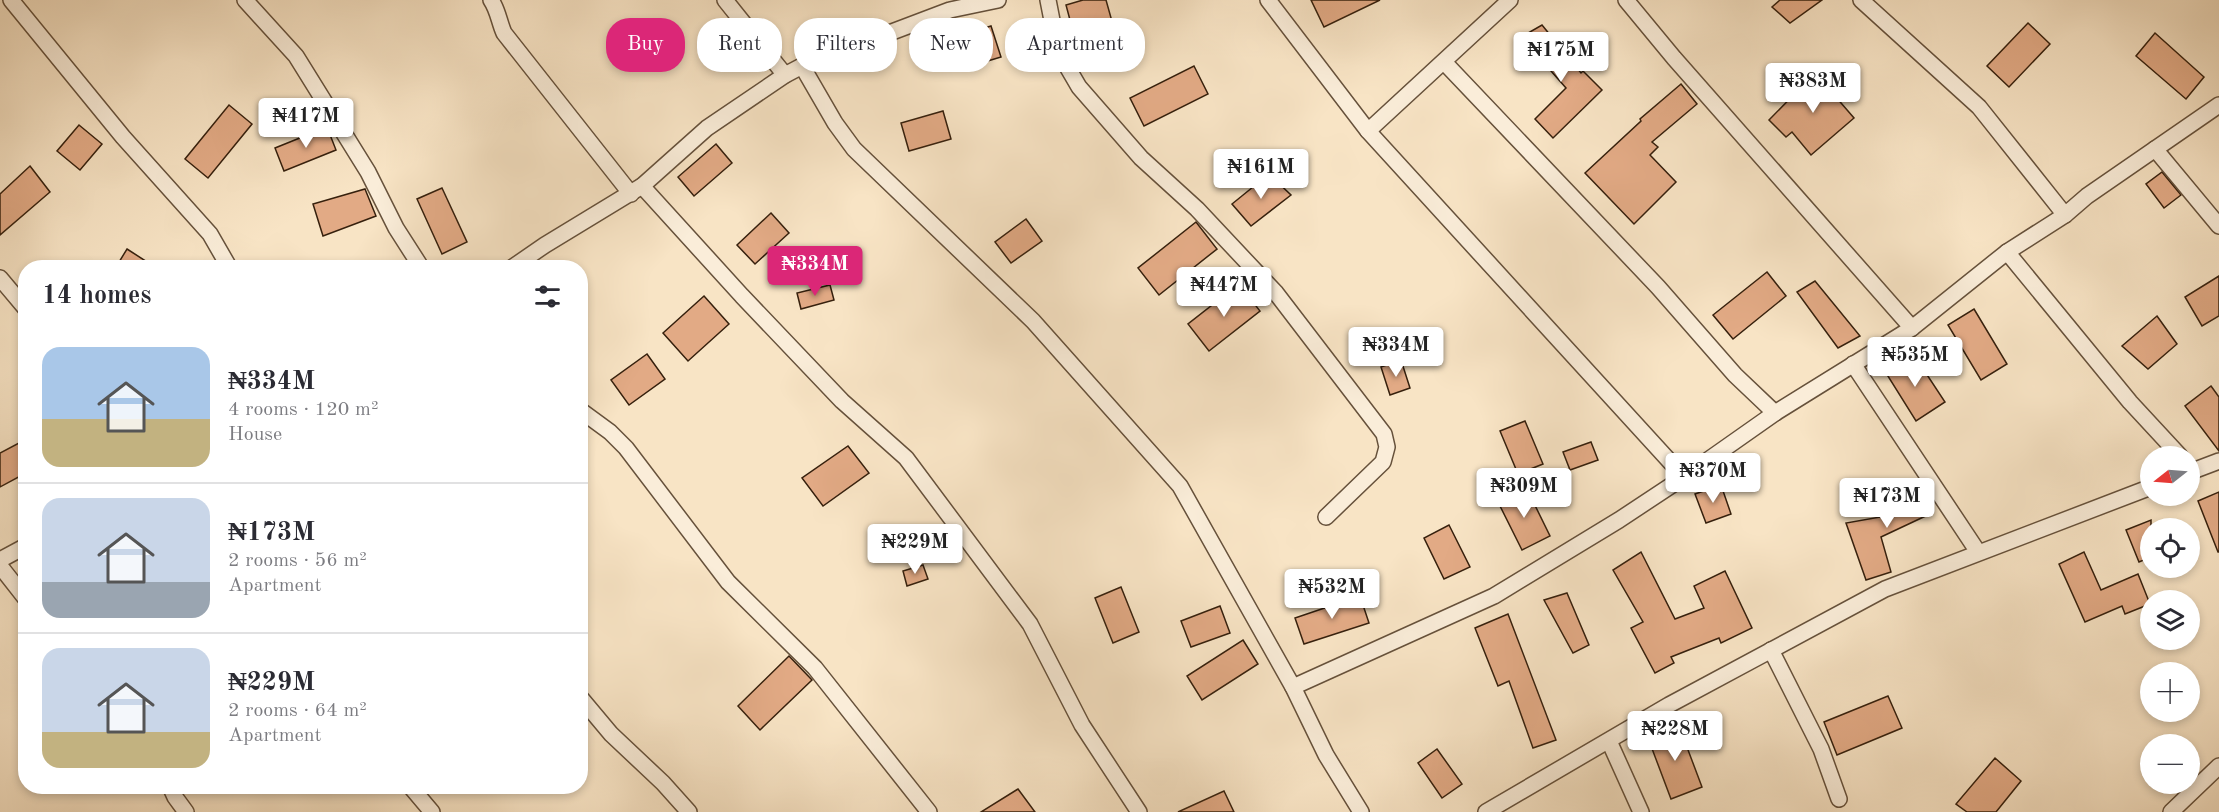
<!DOCTYPE html>
<meta charset="utf-8">
<style>
body{margin:0;font-family:"Old Standard TT",serif;background:#f2f2f3;color:#2b2b33;height:100vh;display:flex;flex-direction:column;font-size:22px;white-space:nowrap}
*{box-sizing:border-box;margin:0}
p{font-size:20px;color:#7c7c81}
.icon{flex:none;width:33px;height:33px;fill:none;stroke:currentColor;stroke-width:2;stroke-linecap:round;stroke-linejoin:round}
.map{position:relative;flex:1;overflow:hidden}
.details{position:absolute;left:18px;top:260px;width:570px;height:534px;display:flex;flex-direction:column;background:#fff;border-radius:24px;box-shadow:0 3px 9px #0003}
.details>*{flex:none}
.guide{position:absolute;left:606px;top:18px;width:570px;height:54px;display:flex;gap:12px}
.needle{width:39px;rotate:253deg}
.controls{position:absolute;left:2140px;top:446px;display:grid;gap:12px}
.controls a{display:grid;place-items:center;width:60px;height:60px;border-radius:50%;background:#fff;box-shadow:0 3px 9px #0003;font-size:30px}
.price{position:absolute;translate:-50% -51px;padding:0 14px;border-radius:6px;background:#fff;color:#222;font-size:20px;line-height:39px;filter:drop-shadow(0 2px 3px #0008)}
.price::after{content:'';position:absolute;left:50%;top:36px;width:18px;height:14px;margin-left:-9px;background:inherit;clip-path:polygon(0 0,100% 0,50% 100%)}
.price.current{background:#db2777;color:#fff}
ul{padding:0;list-style:none}
li{display:flex;align-items:center;gap:18px;height:150px;padding:0 24px}
li+li{border-top:2px solid #e1e1e2}
li span{display:grid;place-items:center;flex:none;width:168px;height:120px;border-radius:18px;color:#555}
li>.icon{margin-inline-start:auto}
span .icon{width:72px;height:72px;fill:#fffc;stroke-width:1}
li b{font-size:26px}
h2{display:flex;justify-content:space-between;align-items:center;height:72px;padding:0 24px;font-size:26px}
.tag{padding:0 21px;border-radius:24px;background:#fff;box-shadow:0 3px 9px #0003;font-size:21px;line-height:54px}
.tag.current{background:#db2777;color:#fff}
.map>svg:first-child{display:block}
.building{fill:#e2aa85;stroke:#36200d;stroke-width:1.5}
.lines{fill:none;stroke-linecap:round;stroke-linejoin:round}
.street-casing{stroke:#66513b;stroke-width:18}
.street{stroke:#faedd9;stroke-width:15}
</style>
<div class="map">
<svg width="2219" height="812" viewBox="0 0 2219 812">
<rect width="100%" height="100%" fill="#f8e4c5"/>
<filter id="stains"><feTurbulence type="fractalNoise" baseFrequency=".00333" numOctaves="4"/><feColorMatrix values="0 0 0 0 .2 0 0 0 0 .09 0 0 0 0 .02 0 0 0 .5 -.17"/></filter>
<radialGradient id="worn" r=".72"><stop offset=".6" stop-color="#630" stop-opacity="0"/><stop offset="1" stop-color="#630" stop-opacity=".3"/></radialGradient>
<g class="building">
<polygon points="1083,0 1106,0 1113,25 1074,35 1066,5"/>
<polygon points="1311,0 1380,0 1324,27"/>
<polygon points="1780,0 1822,0 1790,23 1772,7"/>
<polygon points="2028,23 2050,44 2009,87 1987,66"/>
<polygon points="1542,25 1581,73 1583,71 1602,90 1553,138 1535,119 1566,88 1521,37"/>
<polygon points="991,26 1001,57 981,63 972,32"/>
<polygon points="2155,33 2204,77 2186,99 2136,56"/>
<polygon points="1194,66 1208,94 1144,126 1130,98"/>
<polygon points="1816,72 1838,93 1835,96 1854,118 1811,155 1792,132 1786,137 1769,120"/>
<polygon points="1681,84 1697,104 1652,142 1658,147 1650,155 1676,182 1634,224 1585,173 1641,121 1640,119"/>
<polygon points="229,105 252,124 208,178 185,159"/>
<polygon points="943,111 951,139 909,151 901,123"/>
<polygon points="79,125 102,144 80,170 57,151"/>
<polygon points="327,127 336,150 284,171 275,148"/>
<polygon points="716,144 732,163 694,196 678,177"/>
<polygon points="30,166 50,192 0,235 0,194"/>
<polygon points="2162,172 2181,195 2164,208 2146,184"/>
<polygon points="1269,174 1291,195 1251,226 1232,204"/>
<polygon points="442,188 467,242 442,254 417,199"/>
<polygon points="365,189 376,216 323,236 313,204"/>
<polygon points="771,213 789,233 755,264 737,245"/>
<polygon points="1026,219 1042,241 1011,263 995,242"/>
<polygon points="1196,222 1217,249 1159,295 1138,268"/>
<polygon points="127,249 155,267 116,267"/>
<polygon points="1767,272 1786,296 1733,339 1713,315"/>
<polygon points="2219,276 2219,316 2202,326 2185,297"/>
<polygon points="1815,281 1860,336 1838,348 1797,292"/>
<polygon points="1239,284 1260,311 1209,351 1188,324"/>
<polygon points="830,285 834,300 801,309 797,293"/>
<polygon points="704,296 729,324 688,361 663,333"/>
<polygon points="1974,309 2007,364 1981,380 1948,325"/>
<polygon points="2157,316 2177,344 2148,369 2122,346"/>
<polygon points="647,354 665,379 629,405 611,380"/>
<polygon points="1914,355 1945,402 1916,421 1886,373"/>
<polygon points="1401,360 1410,388 1390,395 1381,367"/>
<polygon points="2211,386 2219,397 2219,451 2185,406"/>
<polygon points="1525,421 1543,464 1518,474 1500,431"/>
<polygon points="1591,442 1598,460 1570,470 1563,452"/>
<polygon points="19,443 26,454 26,473 0,487 0,453"/>
<polygon points="848,446 869,473 823,506 802,478"/>
<polygon points="1920,483 1926,491 1932,513 1881,537 1891,572 1866,580 1846,523 1886,516 1880,504"/>
<polygon points="1721,485 1731,514 1706,523 1695,494"/>
<polygon points="1526,487 1550,536 1522,550 1498,502"/>
<polygon points="2219,492 2219,552 2218,552 2198,501"/>
<polygon points="2151,520 2151,557 2139,562 2126,530"/>
<polygon points="1449,525 1470,567 1444,579 1424,538"/>
<polygon points="1641,552 1675,619 1704,608 1694,586 1725,571 1752,628 1721,643 1719,638 1671,657 1674,663 1655,673 1631,628 1643,622 1613,570"/>
<polygon points="2084,552 2101,590 2138,574 2150,604 2125,614 2122,606 2085,622 2059,564"/>
<polygon points="923,565 928,579 907,586 903,571"/>
<polygon points="1121,587 1139,632 1113,643 1095,598"/>
<polygon points="1567,593 1589,645 1573,653 1544,600"/>
<polygon points="1360,596 1369,623 1304,644 1295,618"/>
<polygon points="1220,606 1230,633 1191,647 1181,621"/>
<polygon points="1508,614 1556,740 1533,748 1509,681 1498,686 1475,628"/>
<polygon points="1243,640 1258,664 1202,700 1187,676"/>
<polygon points="789,656 812,680 760,730 738,706"/>
<polygon points="1888,696 1902,728 1837,755 1824,722"/>
<polygon points="1679,726 1702,787 1671,799 1648,738"/>
<polygon points="1437,749 1462,784 1442,798 1418,763"/>
<polygon points="1995,758 2021,781 1996,812 1967,812 1956,804"/>
<polygon points="1018,789 1035,812 981,812"/>
<polygon points="1224,791 1234,812 1178,812"/>
</g>
<g class="lines">
<g class="street-casing">
<g id="street">
<polyline points="11,0 123,137 210,234 229,267"/>
<polyline points="245,0 296,56 368,172 396,228 421,267"/>
<path d="M491,0C498,10 499,22 504,33L631,194"/>
<polyline points="725,0 785,75"/>
<polyline points="1048,0 1058,51 1079,87 1141,158 1197,209 1276,293 1384,434 1387,447 1383,462 1326,517"/>
<polyline points="1268,0 1368,131 1684,477"/>
<polyline points="1626,0 1674,58 1912,328"/>
<polyline points="1861,0 1979,107 2065,215"/>
<polyline points="1444,62 1658,287 1735,375 1775,413"/>
<polyline points="802,66 835,123 854,149 1033,321 1180,486 1293,687 1326,755 1361,812"/>
<polyline points="1368,131 1510,0"/>
<polyline points="2155,149 2219,226"/>
<polyline points="642,186 742,296 842,401 906,458 1030,624 1082,725 1139,812"/>
<polyline points="2007,252 2130,402 2180,456"/>
<polyline points="513,267 545,245 642,186 707,128 785,75 802,66 950,10 998,0"/>
<polyline points="0,278 26,309"/>
<polyline points="1853,364 1978,552"/>
<polyline points="580,410 610,432 626,448 728,582 815,668 929,812"/>
<polyline points="2190,472 2219,461"/>
<polyline points="0,560 26,546"/>
<polyline points="0,566 26,599"/>
<polyline points="1771,650 1821,749 1839,799"/>
<polyline points="1293,687 1494,596 1619,520 1684,477 1775,413 1912,328 2007,252 2065,215 2087,196 2219,105"/>
<polyline points="580,697 611,734 663,783 689,812"/>
<polyline points="1609,741 1641,812"/>
<polyline points="170,786 175,797 186,812"/>
<polyline points="410,786 432,812"/>
<polyline points="1486,812 1669,705 1885,589 2151,487"/>
<polyline points="2171,812 2219,766"/>
</g>
</g>
<use href="#street" class="street"/>
</g>
<rect width="100%" height="100%" filter="url(#stains)"/>
<rect width="100%" height="100%" fill="url(#worn)"/>
</svg>
<div class="controls">
<a><svg class="needle" viewBox="-14 -14 28 28"><path d="M0-13l5 13h-10z" fill="#e53935"/><path d="M0 13l5-13h-10z" fill="#7c7c81"/></svg></a>
<a><svg class="icon" aria-label="locate" viewBox="0 0 24 24"><circle cx="12" cy="12" r="6"/><path d="M12 2v4M12 18v4M2 12h4M18 12h4"/></svg></a>
<a><svg class="icon" aria-label="layers" viewBox="0 0 24 24"><path d="M12 4l9 5-9 5-9-5zM3 14l9 5 9-5"/></svg></a>
<a>+</a>
<a>−</a>
</div>
<b class="price" style="left:1561px;top:83px">₦175M</b>
<b class="price" style="left:1813px;top:114px">₦383M</b>
<b class="price" style="left:306px;top:149px">₦417M</b>
<b class="price" style="left:1261px;top:200px">₦161M</b>
<b class="price current" style="left:815px;top:297px">₦334M</b>
<b class="price" style="left:1224px;top:318px">₦447M</b>
<b class="price" style="left:1396px;top:378px">₦334M</b>
<b class="price" style="left:1915px;top:388px">₦535M</b>
<b class="price" style="left:1713px;top:504px">₦370M</b>
<b class="price" style="left:1524px;top:519px">₦309M</b>
<b class="price" style="left:1887px;top:529px">₦173M</b>
<b class="price" style="left:915px;top:575px">₦229M</b>
<b class="price" style="left:1332px;top:620px">₦532M</b>
<b class="price" style="left:1675px;top:762px">₦228M</b>
<div class="guide">
<a class="tag current">Buy</a>
<a class="tag">Rent</a>
<a class="tag">Filters</a>
<a class="tag">New</a>
<a class="tag">Apartment</a>
</div>
<section class="details">
<h2>14 homes<svg class="icon" aria-label="filters" viewBox="0 0 24 24"><path d="M4 7h16M4 17h16"/><circle cx="9" cy="7" r="2"/><circle cx="15" cy="17" r="2"/></svg></h2>
<ul>
<li><span style="background:linear-gradient(#a9c7e8 60%,#c2b280 0)"><svg class="icon" aria-label="home" viewBox="0 0 24 24"><path d="M3 11l9-7 9 7M6 9v11h12V9"/></svg></span><div><b>₦334M</b><p>4 rooms · 120 m²</p><p>House</p></div></li>
<li><span style="background:linear-gradient(#c9d6e8 70%,#9aa5b1 0)"><svg class="icon" aria-label="home" viewBox="0 0 24 24"><path d="M3 11l9-7 9 7M6 9v11h12V9"/></svg></span><div><b>₦173M</b><p>2 rooms · 56 m²</p><p>Apartment</p></div></li>
<li><span style="background:linear-gradient(#c9d6e8 70%,#c2b280 0)"><svg class="icon" aria-label="home" viewBox="0 0 24 24"><path d="M3 11l9-7 9 7M6 9v11h12V9"/></svg></span><div><b>₦229M</b><p>2 rooms · 64 m²</p><p>Apartment</p></div></li>
</ul>
</section>
</div>
